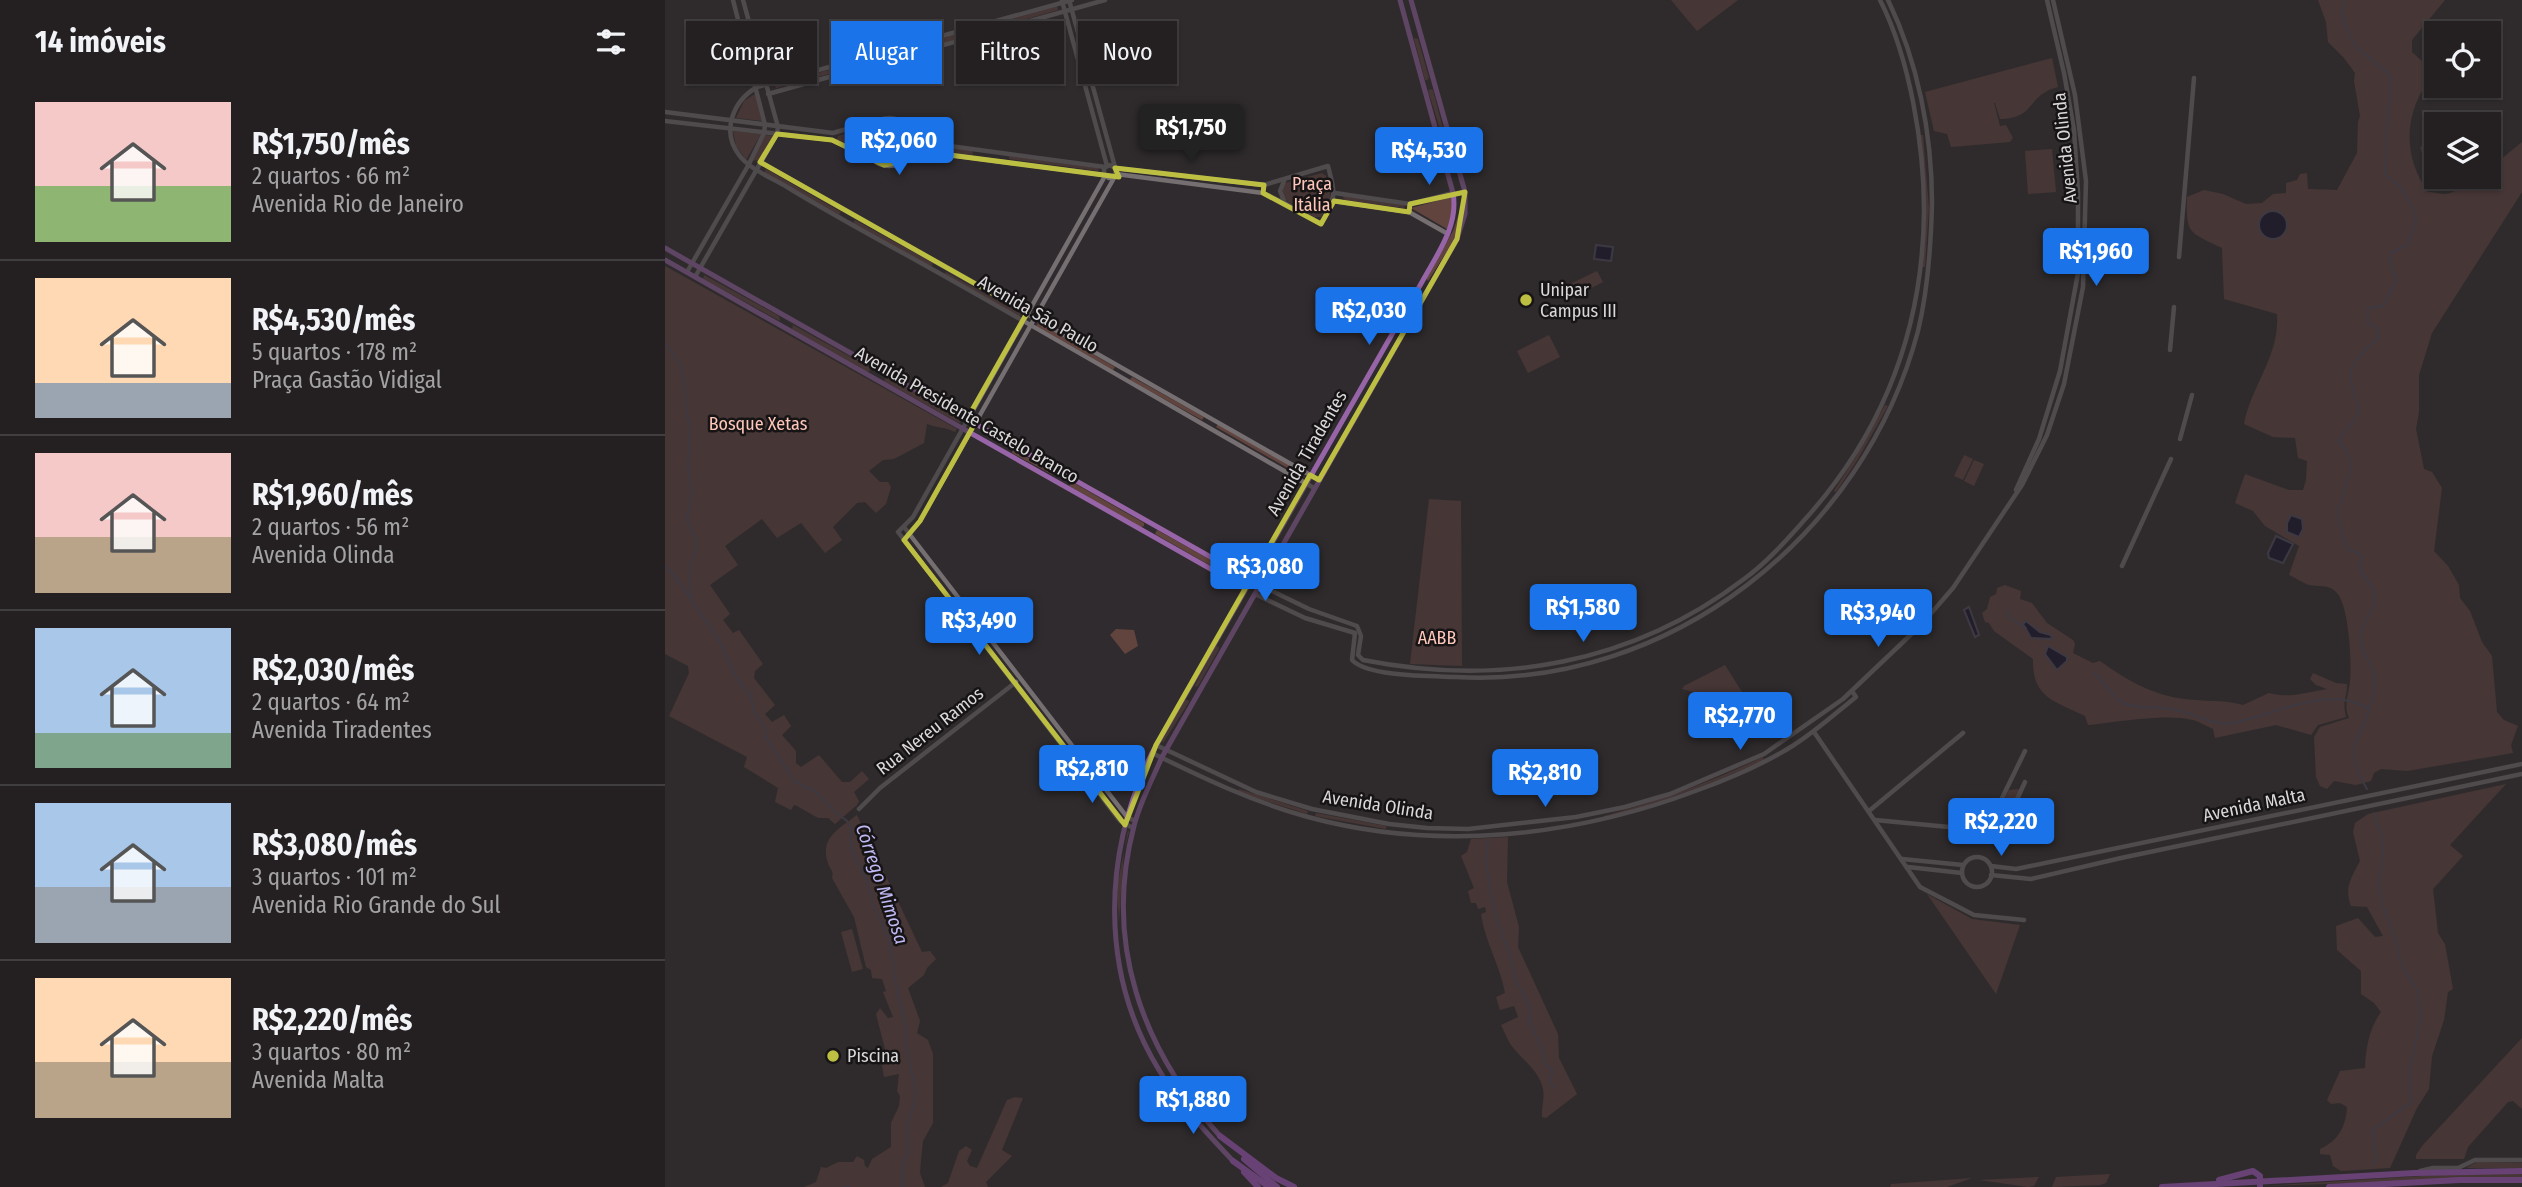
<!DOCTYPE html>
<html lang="pt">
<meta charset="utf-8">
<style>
body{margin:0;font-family:"Fira Sans Condensed",sans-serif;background:#2c282a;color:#f1f3f6;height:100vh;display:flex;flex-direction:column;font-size:26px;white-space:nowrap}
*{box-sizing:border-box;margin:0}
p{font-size:23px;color:#a3a3a5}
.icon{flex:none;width:38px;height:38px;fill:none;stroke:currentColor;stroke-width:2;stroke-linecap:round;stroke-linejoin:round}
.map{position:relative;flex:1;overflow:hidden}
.side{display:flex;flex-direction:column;background:#242022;width:665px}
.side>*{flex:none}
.guide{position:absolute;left:21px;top:21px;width:665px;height:63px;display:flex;gap:14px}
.buttons{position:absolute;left:1759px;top:21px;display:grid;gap:14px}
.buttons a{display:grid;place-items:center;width:77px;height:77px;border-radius:0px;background:#242022;box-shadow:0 2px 5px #0004,0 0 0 2px #413e40;font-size:35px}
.price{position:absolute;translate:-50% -60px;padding:0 16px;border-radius:7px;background:#1a73e8;color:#fff;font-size:23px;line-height:46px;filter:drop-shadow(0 2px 4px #0008)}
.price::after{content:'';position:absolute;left:50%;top:42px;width:21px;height:16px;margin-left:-10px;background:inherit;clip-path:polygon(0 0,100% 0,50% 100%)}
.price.selected{background:#222;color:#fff}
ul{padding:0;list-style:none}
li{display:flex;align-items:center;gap:21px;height:175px;padding:0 35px}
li+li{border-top:2px solid #413e40}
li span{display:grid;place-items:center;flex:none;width:196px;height:140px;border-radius:0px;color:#555}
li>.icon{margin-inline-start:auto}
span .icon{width:84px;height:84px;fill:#fffc;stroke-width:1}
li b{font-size:30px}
h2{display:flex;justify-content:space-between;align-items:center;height:84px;padding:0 35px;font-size:30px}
.pill{padding:0 24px;border-radius:0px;background:#242022;box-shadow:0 2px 5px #0004,0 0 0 2px #413e40;font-size:24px;line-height:63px}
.pill.selected{background:#1a73e8;color:#fff}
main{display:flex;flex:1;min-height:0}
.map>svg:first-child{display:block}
.green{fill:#62443e}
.water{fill:#130d28;stroke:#4f4a5d;stroke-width:2}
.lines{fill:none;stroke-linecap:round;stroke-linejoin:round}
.stream{stroke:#4f4a5d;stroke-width:2}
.minor{stroke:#756f72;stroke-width:4.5}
.major{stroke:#9765a7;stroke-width:5}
.highway{stroke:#ad5ecb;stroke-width:6}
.marked{fill:none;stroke:#bdbf43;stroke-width:5;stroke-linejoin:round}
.poi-dot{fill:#bdbf43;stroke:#171416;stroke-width:2.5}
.labels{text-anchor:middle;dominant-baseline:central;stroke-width:5;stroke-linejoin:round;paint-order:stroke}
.street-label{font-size:18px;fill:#dbd8da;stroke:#171416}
.park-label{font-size:18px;fill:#ffc7ba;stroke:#171416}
.poi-label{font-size:18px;fill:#dbd8da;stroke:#171416;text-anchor:start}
.water-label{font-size:19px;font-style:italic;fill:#c0b9f4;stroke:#171416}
</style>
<main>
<section class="side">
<h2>14 imóveis<svg class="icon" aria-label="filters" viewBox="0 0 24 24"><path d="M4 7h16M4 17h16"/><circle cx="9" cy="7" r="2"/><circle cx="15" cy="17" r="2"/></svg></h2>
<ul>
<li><span style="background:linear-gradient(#f6c9c9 60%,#8fb573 0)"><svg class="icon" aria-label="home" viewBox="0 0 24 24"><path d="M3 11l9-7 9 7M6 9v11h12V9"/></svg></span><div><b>R$1,750/mês</b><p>2 quartos · 66 m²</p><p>Avenida Rio de Janeiro</p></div></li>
<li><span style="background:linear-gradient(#ffd9b3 75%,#9aa5b1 0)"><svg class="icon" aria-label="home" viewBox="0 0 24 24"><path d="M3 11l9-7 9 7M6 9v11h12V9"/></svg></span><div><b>R$4,530/mês</b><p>5 quartos · 178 m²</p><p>Praça Gastão Vidigal</p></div></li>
<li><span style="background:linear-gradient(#f6c9c9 60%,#b9a48a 0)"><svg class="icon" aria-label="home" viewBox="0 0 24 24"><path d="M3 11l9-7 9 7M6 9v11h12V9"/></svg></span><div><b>R$1,960/mês</b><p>2 quartos · 56 m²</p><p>Avenida Olinda</p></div></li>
<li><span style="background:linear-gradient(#a9c7e8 75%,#7fa58c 0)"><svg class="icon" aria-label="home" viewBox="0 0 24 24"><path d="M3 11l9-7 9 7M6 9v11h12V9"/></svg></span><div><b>R$2,030/mês</b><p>2 quartos · 64 m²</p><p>Avenida Tiradentes</p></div></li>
<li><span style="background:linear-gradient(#a9c7e8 60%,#9aa5b1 0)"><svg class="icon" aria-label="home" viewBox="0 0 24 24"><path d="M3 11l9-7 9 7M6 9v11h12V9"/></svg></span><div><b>R$3,080/mês</b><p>3 quartos · 101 m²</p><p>Avenida Rio Grande do Sul</p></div></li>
<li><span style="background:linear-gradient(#ffd9b3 60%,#b9a48a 0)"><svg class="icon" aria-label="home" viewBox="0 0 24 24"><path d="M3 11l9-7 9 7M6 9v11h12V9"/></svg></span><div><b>R$2,220/mês</b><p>3 quartos · 80 m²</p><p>Avenida Malta</p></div></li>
</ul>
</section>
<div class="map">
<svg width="1857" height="1187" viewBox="0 0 1857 1187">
<rect width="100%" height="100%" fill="#302b2e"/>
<g class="green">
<polygon points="1006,0 1073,0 1032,31"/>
<path d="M1653,0H1780L1747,40V52L1770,73C1739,108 1736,154 1763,192C1768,192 1775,194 1780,194C1797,192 1805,177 1824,177V169L1857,142V192L1767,333L1754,375V412L1751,429L1759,469L1767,472L1777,488L1769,551L1783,566L1794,585L1795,598L1805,611L1817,642L1827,656L1832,712L1839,720L1853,726L1846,745L1848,753L1742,771L1716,769L1709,773L1706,781L1691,785L1669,781L1662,789L1655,786L1651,777L1649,737L1655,727L1684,718C1678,704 1684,695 1685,681C1687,662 1684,601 1670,591C1662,584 1654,587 1644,585C1638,583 1631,578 1624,575L1634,546L1600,526L1588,511L1570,503L1580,474L1624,490H1638L1641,480L1642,461L1633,458L1630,438L1608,437L1579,424C1586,386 1615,356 1612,314L1559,299L1557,248C1524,232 1521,235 1522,197L1539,190L1558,194L1581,204L1597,203L1608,194L1621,193V183L1632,180L1635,174L1642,173L1643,189L1672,190L1692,153L1693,122L1695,116L1689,81L1690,73L1679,58L1663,42L1661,22Z"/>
<polygon points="392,6 393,10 313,33 310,30"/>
<polygon points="292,34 293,39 210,61 211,57"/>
<polygon points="750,38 753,39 764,78 762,80 760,80 749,39"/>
<path d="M1387,58L1393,87C1361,95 1372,118 1335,119L1330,103H1329L1335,126L1341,125L1348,138L1345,142L1286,147L1282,134L1269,131L1260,92Z"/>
<polygon points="193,62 194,66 111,88 110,85"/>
<polygon points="765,89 768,90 778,129 776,132 763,91"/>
<polygon points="90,94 97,121 71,118 79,101"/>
<circle cx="224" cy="142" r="22"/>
<polygon points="196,129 198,131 194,150 172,140 173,136"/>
<polygon points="68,131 96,134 81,160 71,146"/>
<polygon points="100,135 109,136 94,160 84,161"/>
<polygon points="1255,135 1258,135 1264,208 1260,267 1257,267 1261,202"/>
<polygon points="1769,142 1771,164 1762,167 1755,147"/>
<polygon points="257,145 307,150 308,152 307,155 256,149"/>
<polygon points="1387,149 1391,192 1363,194 1360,151"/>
<polygon points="344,156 433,168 434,171 344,159"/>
<polygon points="101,169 176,212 174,215 99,173"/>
<polygon points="657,173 661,176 666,198 656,217 649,217 619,199 617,187 620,183"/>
<polygon points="678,196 738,205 740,207 738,208 679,200"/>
<polygon points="786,197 789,210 782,229 746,208"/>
<polygon points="795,210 799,211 795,226 786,245 763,281 761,278 788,231"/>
<polygon points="190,220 268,263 266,267 188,223"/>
<path d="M0,266L292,429L290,432C281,427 272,428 262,424L259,443L229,459L218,460L204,471L215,482H223L226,487L221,504L211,513L200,502L192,503L168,527L177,540L160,553L136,523L112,538L97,519L60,546L73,565L45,585L65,614L58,620L68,633L74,630L98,664L90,671L89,678L110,705L100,714L107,722L119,715L126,726L117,735L131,751V763L136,767L154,755L177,782H185L197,771L204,779L189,792L194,801L192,805L170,824L163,818H153L132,806L129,805L126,810L110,802L113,788L79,767L82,757L4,716L24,673L23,666L0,654Z"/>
<polygon points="932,271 938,282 907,298 901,286"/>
<polygon points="281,272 356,314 354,317 279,275"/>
<polygon points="39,275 114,316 115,321 38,279"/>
<polygon points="373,323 450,367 448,370 371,326"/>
<polygon points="128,325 204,367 205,371 202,372 127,329"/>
<polygon points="884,335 895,357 863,373 852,351"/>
<polygon points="222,377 297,419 296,422 294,423 219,381"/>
<polygon points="467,377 539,417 537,420 465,380"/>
<polygon points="1220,405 1223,406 1193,459 1171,492 1169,491 1190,458"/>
<polygon points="553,424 640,474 638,477 551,427"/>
<polygon points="348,449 388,472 388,475 347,453"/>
<polygon points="1299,455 1308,459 1298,480 1289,476"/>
<polygon points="1309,460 1319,464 1309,486 1299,481"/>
<polygon points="407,482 479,523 479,526 476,527 404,486"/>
<polygon points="764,499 796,501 797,666 745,664"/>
<polygon points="492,530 576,577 576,579 562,575 490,534"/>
<path d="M1340,585L1356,591L1355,599L1367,603L1382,623L1408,640L1410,644L1408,653L1428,663L1435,661C1460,679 1487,695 1519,699C1539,702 1558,699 1578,705L1604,693C1624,699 1642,692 1662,689L1651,685L1645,679L1648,673L1671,683L1682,684C1682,700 1677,699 1681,717L1653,725L1646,735L1611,725L1550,738L1548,729C1541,726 1535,722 1528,720C1502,713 1451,722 1423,725L1420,716C1390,701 1367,698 1368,659L1329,631L1324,623L1320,622L1317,613L1322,609L1325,597L1331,594L1332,588Z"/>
<polygon points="451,629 469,630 473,646 460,654 445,635"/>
<polygon points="551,646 554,647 554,649 533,686 529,687"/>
<polygon points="1060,665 1082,700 1080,705 1017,689 1019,686"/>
<polygon points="520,700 523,700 524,702 498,743 497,741"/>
<path d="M1098,757L1099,760C1047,784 995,802 940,818L939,816C995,801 1046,782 1098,757Z"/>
<path d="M1841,784L1785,845L1798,856L1768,889L1773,933L1780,944L1788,989L1783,992L1779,1020L1767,1056L1764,1089L1752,1108L1725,1168L1676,1171L1668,1166L1665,1155L1655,1154V1149C1673,1141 1681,1127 1682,1107L1675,1103L1666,1104L1662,1100L1675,1071L1700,1068C1701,1047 1704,1029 1716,1012L1709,1003L1696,994V971L1672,950L1671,926L1693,918L1710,937L1718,936L1702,907L1686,906C1679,888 1686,878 1695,861L1688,832L1690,823L1703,814Z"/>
<polygon points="574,789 643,811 642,814 573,792"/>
<polygon points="1355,789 1336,830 1325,829 1344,790"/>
<polygon points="651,813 721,826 721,829 650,816"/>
<path d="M192,815L257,952L265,951L271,959L262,968L259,975L243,988L255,1021L252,1033L263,1040L268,1054V1123L258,1141L256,1160L255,1173L260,1187H139L151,1182L156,1167L161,1168L173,1162H188L192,1156L199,1160L200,1166L203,1168L207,1159L226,1147V1123L234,1106L235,1096L232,1091L234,1074L219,1077L217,1065L220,1049L211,1014L215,1008L223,1018L228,1017L218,992L221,991L217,979L207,978L206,970L201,967L189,917L167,878C169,870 165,870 163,863C154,838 175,828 192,815Z"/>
<polygon points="463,830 464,832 459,850 454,922 452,888"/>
<path d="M843,837L842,882L854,927L853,947L893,1034L894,1058L912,1094L881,1118L877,1117C876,1107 880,1099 878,1089C874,1070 857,1060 846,1045C842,1039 839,1031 836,1025L853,1017L849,1006L835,1010L831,997L840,993C835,965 820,942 816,914L821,912L820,907L813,909L811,903H806L803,891L809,888L796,856L802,852L806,839Z"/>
<polygon points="1262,894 1307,919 1355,925 1331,994"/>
<polygon points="187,929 198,969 187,972 176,932"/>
<polygon points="1857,1038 1857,1109 1848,1101 1843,1102 1803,1147 1799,1159 1751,1159 1751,1155 1757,1146"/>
<polygon points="350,1097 358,1098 337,1150 347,1156 321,1182 323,1187 276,1187 283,1183 294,1151 301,1146 307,1150 302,1161 305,1166 312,1168 342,1100"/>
<polygon points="1812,1162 1857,1163 1857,1168 1801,1168"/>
<polygon points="1857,1173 1857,1178 1599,1186 1772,1175"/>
<polygon points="1445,1174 1441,1183 1435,1185 1387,1187 1391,1177"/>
<polygon points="1374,1177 1369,1186 1363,1187 1314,1180"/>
<polygon points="1307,1178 1282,1187 1225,1187 1226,1184"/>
</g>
<g class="water">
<circle cx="1608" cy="225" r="14"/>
<polygon points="931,245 948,247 946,261 929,259"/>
<polygon points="1626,515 1637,519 1638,529 1634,537 1622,532 1622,523"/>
<polygon points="1611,536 1628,544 1618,563 1604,558 1603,553"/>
<polygon points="1304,607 1313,632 1314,635 1310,637 1299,610"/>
<polygon points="1361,621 1375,632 1386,635 1387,639 1366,638 1358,624"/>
<polygon points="1383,646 1402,657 1402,661 1392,670 1380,654"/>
</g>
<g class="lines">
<g class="stream">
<path d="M1679,0L1677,18L1690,46L1725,75L1720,174L1737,189L1751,215L1750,226L1742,245L1726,253V266L1732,280L1718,306L1703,308V323L1711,328L1714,337C1680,367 1681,370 1695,412L1673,441L1681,450L1687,465L1673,510L1676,534L1684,550L1694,553L1698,559L1694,566C1696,577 1711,587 1710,598C1709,611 1699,621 1696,633C1693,652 1707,661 1710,678C1711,683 1709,690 1708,694C1702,738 1672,741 1702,789"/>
<path d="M0,343L16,365L19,379L21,409L25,428L23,465L27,494L22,519L32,545C24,562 23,578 26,596"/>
<polyline points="0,566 15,583 54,640 72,679 85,694 89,711 101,731 101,738 130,782 150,791 168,810 182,821 186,827 186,849 202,881 209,906 224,940 233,996 240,1020 243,1056 250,1086 251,1097 243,1124 243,1153 238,1162 238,1187"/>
<polyline points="1341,610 1348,620 1361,628"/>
<path d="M1429,673C1440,681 1446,697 1458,703C1474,710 1491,706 1507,709C1527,712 1543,724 1564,724C1572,723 1582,719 1590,717C1627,707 1668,687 1704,709"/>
<polyline points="823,840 821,862 829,910 848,965 850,979 866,1009 863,1018 879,1054 880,1063 888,1072 884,1079 889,1088"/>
<polyline points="1708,1164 1711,1157 1707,1130 1747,1102 1745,1088 1747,1056 1755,1025 1755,1008 1752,990 1736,963 1730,937 1717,904 1714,881 1718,850 1716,833 1709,813"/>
<polyline points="179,1187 185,1187"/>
</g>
<g class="minor">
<polyline points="404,0 450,167"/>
<path d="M407,0L92,87C68,101 56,131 74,155C84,169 107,178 122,187C163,212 205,235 247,258C382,333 515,412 649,488"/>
<polyline points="397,1 442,166"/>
<polyline points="103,94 440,0"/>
<polyline points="0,112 168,133 213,120"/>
<circle cx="224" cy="142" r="24"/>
<polyline points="0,121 167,140 210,161"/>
<polyline points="248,141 440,167"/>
<polyline points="246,150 439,175"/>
<polyline points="95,162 654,480"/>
<path d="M450,168L451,172L448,178H444L439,175V168L445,165L450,168L599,185L663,166C671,197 671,196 656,224L620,203L598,193L451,174"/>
<polyline points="440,176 248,517 233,532 455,821 468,828"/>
<polyline points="670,193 745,204 788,193"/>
<polyline points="619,201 615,191 619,181"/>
<polyline points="669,201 744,212 783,234"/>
<polyline points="1514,257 1529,78"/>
<polyline points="22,272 84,164 99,133 100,125 68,0"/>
<polyline points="30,277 112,134 113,127 78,0"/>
<polyline points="1505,350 1509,307"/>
<polyline points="1515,439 1527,395"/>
<polyline points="1351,490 1374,439 1395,371 1413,273 1413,193 1409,130 1399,73 1382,0"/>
<polyline points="239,527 462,817 470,821"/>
<polyline points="239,540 255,521 449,178"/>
<polyline points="1457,566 1506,459"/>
<path d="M595,585L644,609L692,626L696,636L693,655L698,660C835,687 967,664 1079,579C1103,562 1124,537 1143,516C1220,429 1258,327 1259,211C1259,145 1245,59 1215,0"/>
<path d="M590,594L640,618L690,633L687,660C703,677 767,676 791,677C1004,689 1199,536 1253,331C1263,290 1266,246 1267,203C1267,134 1253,62 1223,0"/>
<polyline points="1149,732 1255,887 1309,915 1359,920"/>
<polyline points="491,745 591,792 647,809 724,824 762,828 803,829 911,817 960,807 1005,794 1099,754 1178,699 1256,625 1288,588 1357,485 1382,435 1399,384 1418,287 1421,181 1410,95 1388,0"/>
<path d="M487,753C538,778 588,802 643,817C772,852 909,837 1033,790C1066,778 1099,764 1129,745C1151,731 1171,713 1191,697L1187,691"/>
<polyline points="194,809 215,788 351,682"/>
<polyline points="1204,811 1298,733"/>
<polyline points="1210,820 1337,832 1360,782"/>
<polyline points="1321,831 1360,751"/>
<circle cx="1312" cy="872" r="15"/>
<polyline points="1237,859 1298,865"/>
<polyline points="1326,866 1351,869 1857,764"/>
<polyline points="1243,867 1297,873"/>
<polyline points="1326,875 1366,879 1456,858 1857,774"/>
<polyline points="1755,1171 1768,1168 1793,1168 1810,1160 1857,1160"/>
</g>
<g class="major">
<polyline points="0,248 595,585"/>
<polyline points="0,260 581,589"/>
<path d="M555,1136C477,1049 438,943 469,826C475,802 487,780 497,757L792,239L800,214V192L746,0"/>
<path d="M568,1161C541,1132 514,1104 494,1070C434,972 438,853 487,753L757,282C772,254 794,226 788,193L735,0"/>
</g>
<g class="highway">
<polyline points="555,1136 611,1178 629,1187"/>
<polyline points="579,1159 612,1187"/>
<polyline points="568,1161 604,1187"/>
<polyline points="579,1172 593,1187"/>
<polyline points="1554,1180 1588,1171 1595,1176 1595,1187"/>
<polyline points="1497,1187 1750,1173 1857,1171"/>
<polyline points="1664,1187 1794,1180 1857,1180"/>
</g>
</g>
<path d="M0 0H1857V1187H0ZM112,134L167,140L219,165L237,162L246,150L454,177L450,168L599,185L598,193L656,224L669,201L744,212L745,204L800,192L792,239L654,480L645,475L491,745L460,825L239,540L255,521L310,423L302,419L362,313L95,162Z" fill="#302b2e" fill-opacity=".55" fill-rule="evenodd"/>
<path class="marked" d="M112,134L167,140L219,165L237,162L246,150L454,177L450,168L599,185L598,193L656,224L669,201L744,212L745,204L800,192L792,239L654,480L645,475L491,745L460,825L239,540L255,521L310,423L302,419L362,313L95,162Z"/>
<g class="poi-dot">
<circle cx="861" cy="300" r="7"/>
<circle cx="168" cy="1056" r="7"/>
</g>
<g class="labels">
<g class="street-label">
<text transform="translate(1400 148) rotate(-96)">Avenida Olinda</text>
<text transform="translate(373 314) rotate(30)">Avenida São Paulo</text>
<text transform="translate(302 415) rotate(30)">Avenida Presidente Castelo Branco</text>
<text transform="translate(642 453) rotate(-60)">Avenida Tiradentes</text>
<text transform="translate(265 731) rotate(-38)">Rua Nereu Ramos</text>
<text transform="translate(713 805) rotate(9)">Avenida Olinda</text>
<text transform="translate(1589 805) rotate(-12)">Avenida Malta</text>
</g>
<g class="park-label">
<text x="647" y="184">Praça<tspan x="647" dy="21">Itália</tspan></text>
<text x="93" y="424">Bosque Xetas</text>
<text x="772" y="638">AABB</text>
</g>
<g class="poi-label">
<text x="875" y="290">Unipar<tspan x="875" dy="21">Campus III</tspan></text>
<text x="182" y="1056">Piscina</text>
</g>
<g class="water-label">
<text transform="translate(217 884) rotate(71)">Córrego Mimosa</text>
</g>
</g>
</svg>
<div class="buttons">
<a><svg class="icon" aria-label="locate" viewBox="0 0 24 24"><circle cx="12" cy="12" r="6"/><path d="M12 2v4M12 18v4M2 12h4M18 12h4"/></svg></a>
<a><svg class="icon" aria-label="layers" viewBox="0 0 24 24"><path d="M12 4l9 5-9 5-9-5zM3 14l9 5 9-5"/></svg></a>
</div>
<b class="price selected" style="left:526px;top:164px">R$1,750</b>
<b class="price" style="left:234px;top:177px">R$2,060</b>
<b class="price" style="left:764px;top:187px">R$4,530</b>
<b class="price" style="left:1431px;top:288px">R$1,960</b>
<b class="price" style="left:704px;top:347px">R$2,030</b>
<b class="price" style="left:600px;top:603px">R$3,080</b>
<b class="price" style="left:918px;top:644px">R$1,580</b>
<b class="price" style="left:1213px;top:649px">R$3,940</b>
<b class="price" style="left:314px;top:657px">R$3,490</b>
<b class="price" style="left:1075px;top:752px">R$2,770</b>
<b class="price" style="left:427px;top:805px">R$2,810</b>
<b class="price" style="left:880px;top:809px">R$2,810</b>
<b class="price" style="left:1336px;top:858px">R$2,220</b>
<b class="price" style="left:528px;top:1136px">R$1,880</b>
<div class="guide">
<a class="pill">Comprar</a>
<a class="pill selected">Alugar</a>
<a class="pill">Filtros</a>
<a class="pill">Novo</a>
</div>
</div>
</main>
